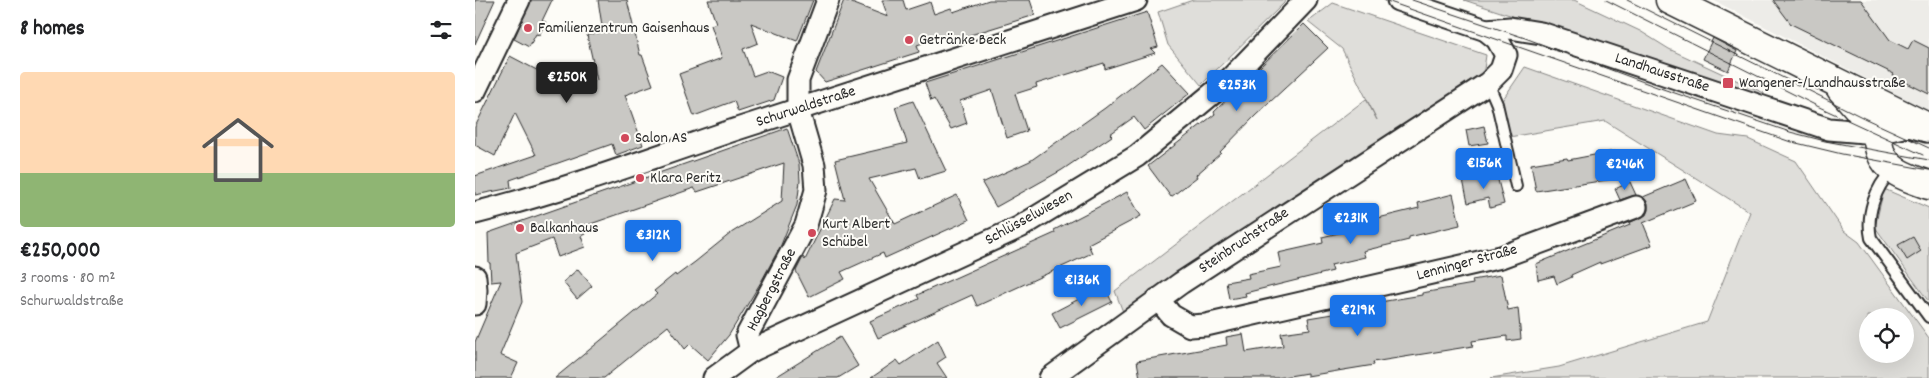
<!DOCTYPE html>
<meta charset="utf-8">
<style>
body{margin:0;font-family:Dekko,sans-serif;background:#f6f6f6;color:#202124;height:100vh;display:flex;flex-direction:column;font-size:19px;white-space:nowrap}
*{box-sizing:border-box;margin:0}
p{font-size:16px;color:#757577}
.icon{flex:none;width:28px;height:28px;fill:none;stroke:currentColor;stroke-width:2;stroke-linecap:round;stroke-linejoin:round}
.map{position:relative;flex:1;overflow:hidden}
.sheet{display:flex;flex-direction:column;background:#fff;width:475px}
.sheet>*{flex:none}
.controls{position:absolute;left:1384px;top:308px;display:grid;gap:10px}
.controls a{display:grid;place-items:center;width:55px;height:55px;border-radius:50%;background:#fff;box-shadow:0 5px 20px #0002;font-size:25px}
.price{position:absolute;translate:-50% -42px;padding:0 11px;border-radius:5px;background:#1a73e8;color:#fff;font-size:16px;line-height:32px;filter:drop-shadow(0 1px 2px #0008)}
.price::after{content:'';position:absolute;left:50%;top:30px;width:15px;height:11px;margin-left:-8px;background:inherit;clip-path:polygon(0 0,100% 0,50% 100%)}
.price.on{background:#222;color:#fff}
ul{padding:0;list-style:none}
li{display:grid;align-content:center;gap:10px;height:265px;padding:0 20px}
li span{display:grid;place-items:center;height:155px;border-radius:5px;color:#555}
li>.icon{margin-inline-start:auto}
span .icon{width:90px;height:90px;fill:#fffc;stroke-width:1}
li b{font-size:21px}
h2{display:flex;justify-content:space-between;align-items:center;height:60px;padding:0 20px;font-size:21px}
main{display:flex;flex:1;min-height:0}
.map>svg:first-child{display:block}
.built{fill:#edece8}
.green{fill:#dfdeda;stroke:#858482;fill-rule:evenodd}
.building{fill:#c9c8c4;stroke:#2b2b2b}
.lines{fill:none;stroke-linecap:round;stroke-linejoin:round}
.lane-casing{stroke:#2b2b2b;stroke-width:14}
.street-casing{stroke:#2b2b2b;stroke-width:25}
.secondary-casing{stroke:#2b2b2b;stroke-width:31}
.lane{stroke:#fdfcf7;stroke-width:10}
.street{stroke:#fdfcf7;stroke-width:21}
.secondary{stroke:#fdfcf7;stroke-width:28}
.tram{stroke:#2b2b2b;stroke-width:1}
.poi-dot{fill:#d1495b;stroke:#fdfcf7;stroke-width:2}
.labels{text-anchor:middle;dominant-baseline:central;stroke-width:4;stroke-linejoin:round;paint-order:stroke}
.poi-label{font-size:16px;fill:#2b2b2b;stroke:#fdfcf7;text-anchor:start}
.street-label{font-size:16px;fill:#2b2b2b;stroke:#fdfcf7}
</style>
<main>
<section class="sheet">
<h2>8 homes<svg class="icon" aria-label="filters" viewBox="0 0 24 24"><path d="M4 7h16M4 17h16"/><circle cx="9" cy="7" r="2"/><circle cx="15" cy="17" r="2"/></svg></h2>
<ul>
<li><span style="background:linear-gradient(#ffd9b3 65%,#8fb573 0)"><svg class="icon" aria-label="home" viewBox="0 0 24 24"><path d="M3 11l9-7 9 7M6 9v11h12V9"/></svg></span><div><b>€250,000</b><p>3 rooms · 80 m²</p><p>Schurwaldstraße</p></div></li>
</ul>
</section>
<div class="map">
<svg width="1454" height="378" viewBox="0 0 1454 378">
<rect width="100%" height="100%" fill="#fdfcf7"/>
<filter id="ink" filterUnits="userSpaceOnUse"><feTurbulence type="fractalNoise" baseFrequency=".02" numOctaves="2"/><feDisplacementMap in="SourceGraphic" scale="10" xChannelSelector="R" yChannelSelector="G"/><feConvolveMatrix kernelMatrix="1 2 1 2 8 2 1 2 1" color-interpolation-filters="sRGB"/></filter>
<g filter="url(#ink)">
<polygon class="built" points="1238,0 1454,0 1454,111 1448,108"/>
<g class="green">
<polygon points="718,0 810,0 809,3 726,85 693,45 683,12"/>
<polygon points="989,0 1099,0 1165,31 1194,49 1289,93 1287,98"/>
<polygon points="858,3 1011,55 1008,76 648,312 640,291 891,99 902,120 867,49 833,22"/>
<path d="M1050,67L1243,135L1273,139L1321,161L1369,231L1384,242L1454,338V378H1016L1084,367L1232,322L1275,212L1130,121L1034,137L1026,102ZM1392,316H1430V354H1392Z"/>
<polygon points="1409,189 1454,208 1454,302 1400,227"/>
</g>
<g class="building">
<polygon points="0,0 20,0 0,44"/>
<polygon points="56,0 77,0 67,21 71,22 64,35 61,34 54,47 39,39"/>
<polygon points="123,0 152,0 165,55 167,55 178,85 150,95 168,145 141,155 137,144 35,180 36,188 0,195 0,176 61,155 40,113 20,156 0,145 0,127 35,56 98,89 122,80 112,35 128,32"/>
<polygon points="233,0 338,0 322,41 276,23 283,43 268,49 278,76 292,71 307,77 299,100 263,112 259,101 219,116 204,74 247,58 236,25 241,23"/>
<polygon points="369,0 413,17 407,0 428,0 431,10 455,2 459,14 476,8 478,12 514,0 555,0 560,15 476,41 474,34 442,45 444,52 350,82 341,72"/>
<polygon points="1298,0 1386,0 1415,40 1433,49 1438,40 1454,48 1454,94 1418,76 1419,74 1316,24"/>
<polygon points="672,12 683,47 676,49 680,53 630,69 629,63 561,84 562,87 540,94 552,131 532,138 517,90 485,101 492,123 476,129 459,99 456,101 450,83"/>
<polygon points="829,24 853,48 780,116 745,152 746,153 721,175 722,177 696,197 673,166 740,114 739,112"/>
<polygon points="1238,38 1262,51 1253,71 1228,59"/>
<polygon points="687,63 715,93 669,130 659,117 635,134 637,136 587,170 521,207 507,183 555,161 630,108"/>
<polygon points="438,101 471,171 445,179 441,168 394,179 420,224 482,195 494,220 410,258 408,253 366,272 370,279 334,297 321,271 328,257 330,260 360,199 370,200 360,160 432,143 420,107"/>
<polygon points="1009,126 1013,143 994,146 991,130"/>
<polygon points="312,128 324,164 325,181 322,205 306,245 286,282 254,335 233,360 215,344 210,349 193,326 129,378 80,378 182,294 179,291 200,274 201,276 220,262 256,233 307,201 309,163 222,192 219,188 107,227 110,234 106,236 110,247 83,257 77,239 41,253 47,302 25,355 43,363 36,378 0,378 0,342 26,281 16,282 15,263 14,263 13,233"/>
<polygon points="1140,151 1145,178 1061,191 1056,164 1092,158 1093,160"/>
<polygon points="1021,172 1029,204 1015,208 1013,198 993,203 988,180"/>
<polygon points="1211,179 1221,201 1168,223 1177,245 1125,264 1125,262 1096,275 1097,277 1082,284 1079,276 1063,280 1061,264 1155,225 1154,223 1171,215 1173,210 1173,203 1168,197"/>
<polygon points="1155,182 1161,195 1145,200 1140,189"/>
<polygon points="652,192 666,216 613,244 617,253 502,306 497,295 403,338 395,321 444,299 442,295 580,233 579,230"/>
<polygon points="978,194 985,225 934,237 934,240 888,251 890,257 856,265 858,271 770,293 771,296 754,299 751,282 774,278 773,274 806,267 803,253 848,243 847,237 897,225 895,220 944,208 943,203"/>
<polygon points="1438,237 1446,251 1432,260 1423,245"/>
<polygon points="103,269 117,286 102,299 88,282"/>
<polygon points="1026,275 1033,310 1043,308 1046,339 1032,341 1032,336 997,341 998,346 898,362 899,365 832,376 832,373 802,378 665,378 662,361 752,345 751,337 768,334 771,352 808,346 806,333 835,329 833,318 900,307 899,303 947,295 947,293 998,284 997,280"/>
<polygon points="629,286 637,302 585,328 577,313"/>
<polygon points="365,337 383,366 363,378 299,378"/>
<polygon points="463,340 471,357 462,363 472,378 396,378 422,360 426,365"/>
</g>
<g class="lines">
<g class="lane-casing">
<g id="lane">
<polyline points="1013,83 1022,104 1041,186"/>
<path d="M1417,171C1400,187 1391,215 1396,238L1454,317"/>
</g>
</g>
<g class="street-casing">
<g id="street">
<polyline points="923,0 1011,30 1035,28 1066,33 1354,129 1401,133 1434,126 1451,131"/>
<polyline points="0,91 44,0"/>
<path d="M0,213C88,191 173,159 259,130C393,86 527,44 661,0"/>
<polyline points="0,277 1,290 0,304"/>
<polyline points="683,299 696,315 715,326 731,325 1026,257 1161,207"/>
<polyline points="276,351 272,335 331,225 341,190 339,165 323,110 323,80 353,0"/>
<polyline points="239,378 276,351 545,227 662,156 755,79 831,0"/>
<polyline points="575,378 706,283 1013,83 1026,70 1031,55 1022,39 1011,30"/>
</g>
</g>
<g class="secondary-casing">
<g id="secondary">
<polyline points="1195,0 1454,128"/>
<path d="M1366,89C1378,102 1391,116 1400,132C1403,137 1403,145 1405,151C1413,173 1434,178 1454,185"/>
</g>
</g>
<use href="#lane" class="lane"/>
<use href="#street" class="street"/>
<use href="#secondary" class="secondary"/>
<g class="tram">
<polyline points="909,0 1313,141 1367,154 1454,170"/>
<polyline points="937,0 1050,38 1182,87 1315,132 1350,141 1454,160"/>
<polyline points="1131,0 1342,106 1448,155"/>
<polyline points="1152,0 1391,119 1454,148"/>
</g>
</g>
</g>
<g class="poi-dot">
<circle cx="53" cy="28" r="5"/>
<circle cx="434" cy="40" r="5"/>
<rect x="1247" y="77" width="12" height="12" rx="2.5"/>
<circle cx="150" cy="138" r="5"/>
<circle cx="165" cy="178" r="5"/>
<circle cx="45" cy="228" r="5"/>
<circle cx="337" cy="233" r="5"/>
</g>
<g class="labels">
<g class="poi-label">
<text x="63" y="28">Familienzentrum Gaisenhaus</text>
<text x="444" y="40">Getränke Beck</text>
<text x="1264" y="83">Wangener-/Landhausstraße</text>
<text x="160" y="138">Salon AS</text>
<text x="175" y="178">Klara Peritz</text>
<text x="347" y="224">Kurt Albert<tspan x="347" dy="18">Schübel</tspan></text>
<text x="55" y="228">Balkanhaus</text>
</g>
<g class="street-label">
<text transform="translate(1187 73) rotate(18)">Landhausstraße</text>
<text transform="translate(331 107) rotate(-18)">Schurwaldstraße</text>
<text transform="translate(554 218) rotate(-29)">Schlüsselwiesen</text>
<text transform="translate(769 241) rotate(-34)">Steinbruchstraße</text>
<text transform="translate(992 263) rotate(-15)">Lenninger Straße</text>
<text transform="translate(297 290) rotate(-63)">Hagbergstraße</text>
</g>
</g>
</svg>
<div class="controls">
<a><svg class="icon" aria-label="locate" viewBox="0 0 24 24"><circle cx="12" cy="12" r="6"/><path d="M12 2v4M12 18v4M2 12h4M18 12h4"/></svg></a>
</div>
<b class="price on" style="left:92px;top:104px">€250K</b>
<b class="price" style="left:762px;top:112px">€253K</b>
<b class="price" style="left:1009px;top:190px">€156K</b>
<b class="price" style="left:1150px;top:191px">€246K</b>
<b class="price" style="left:876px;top:245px">€231K</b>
<b class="price" style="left:178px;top:262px">€312K</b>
<b class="price" style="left:607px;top:307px">€136K</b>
<b class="price" style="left:883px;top:337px">€219K</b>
</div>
</main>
